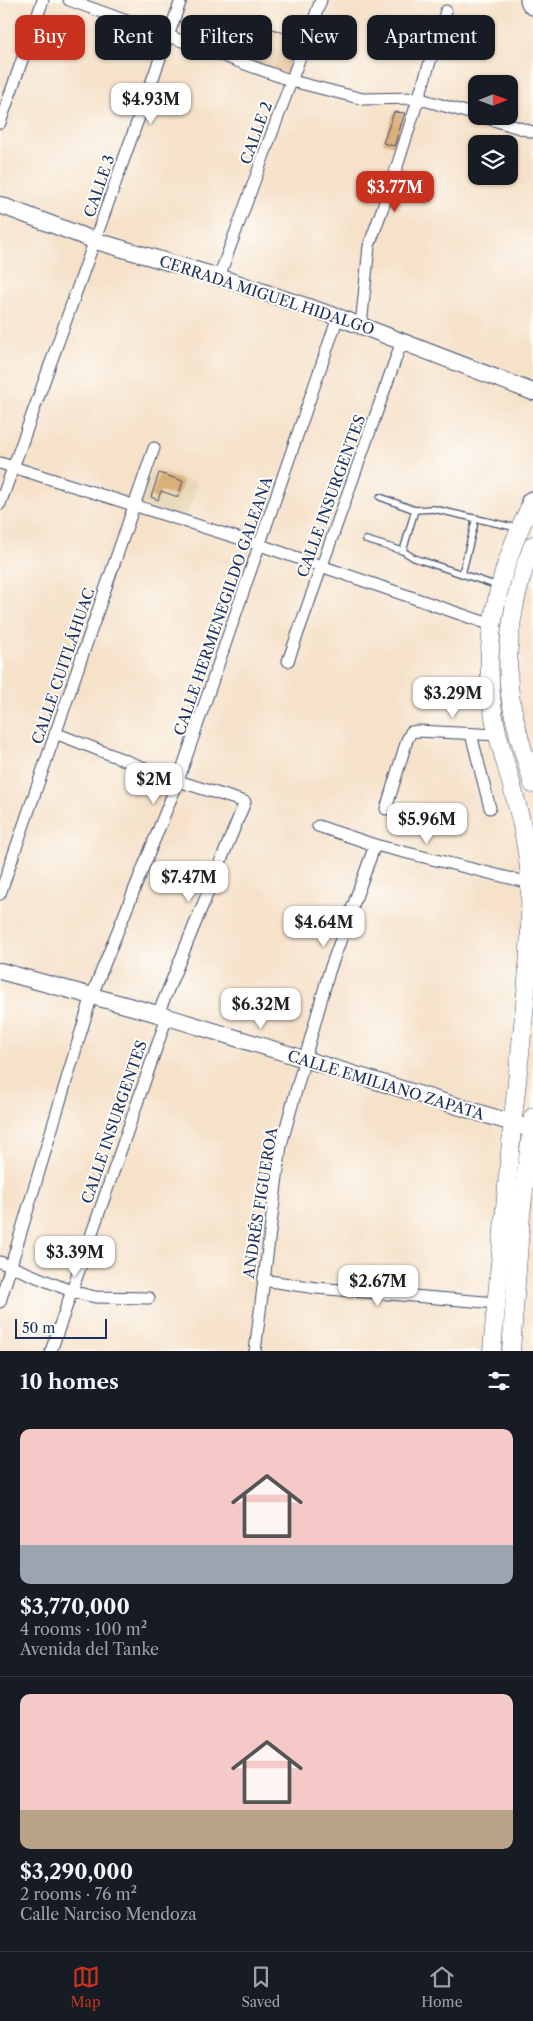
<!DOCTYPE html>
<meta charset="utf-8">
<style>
body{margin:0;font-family:"Libre Caslon Text",serif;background:#242831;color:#f1f3f6;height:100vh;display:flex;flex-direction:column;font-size:19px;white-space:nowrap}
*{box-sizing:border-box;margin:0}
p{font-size:16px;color:#9ea1a6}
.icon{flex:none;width:28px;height:28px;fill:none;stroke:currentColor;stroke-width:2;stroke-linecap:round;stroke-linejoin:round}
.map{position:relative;height:1351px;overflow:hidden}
.panel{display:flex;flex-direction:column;background:#171b24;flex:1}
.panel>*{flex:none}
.hud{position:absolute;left:15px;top:15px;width:504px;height:45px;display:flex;gap:10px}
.needle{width:32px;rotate:89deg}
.tools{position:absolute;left:468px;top:75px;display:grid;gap:10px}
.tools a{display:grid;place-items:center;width:50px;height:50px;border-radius:10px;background:#171b24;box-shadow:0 1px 4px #0004;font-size:25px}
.scale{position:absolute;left:15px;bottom:12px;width:92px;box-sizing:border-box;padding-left:5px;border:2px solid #1b2f5e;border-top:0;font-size:14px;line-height:18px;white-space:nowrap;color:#1b2f5e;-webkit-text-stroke:4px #fdfcf7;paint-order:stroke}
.price{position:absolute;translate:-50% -42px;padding:0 11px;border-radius:10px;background:#fff;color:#222;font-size:16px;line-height:32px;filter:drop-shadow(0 1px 2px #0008)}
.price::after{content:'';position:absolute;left:50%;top:30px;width:15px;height:11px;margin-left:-8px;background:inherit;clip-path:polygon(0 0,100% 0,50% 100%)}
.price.active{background:#c8321e;color:#fff}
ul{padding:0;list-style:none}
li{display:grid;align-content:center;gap:10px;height:265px;padding:0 20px}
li+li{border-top:1px solid #363941}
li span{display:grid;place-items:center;height:155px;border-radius:10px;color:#555}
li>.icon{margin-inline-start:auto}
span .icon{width:90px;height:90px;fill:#fffc;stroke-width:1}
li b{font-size:21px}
h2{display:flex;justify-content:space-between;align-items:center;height:60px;padding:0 20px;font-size:21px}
.pill{padding:0 18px;border-radius:10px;background:#171b24;box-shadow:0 1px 4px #0004;font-size:18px;line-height:45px}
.pill.active{background:#c8321e;color:#fff}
.dock{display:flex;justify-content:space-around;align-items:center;height:70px;border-top:1px solid #363941;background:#171b24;font-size:14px;color:#9ea1a6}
.dock a{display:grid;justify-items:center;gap:2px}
.dock .active{color:#c8321e}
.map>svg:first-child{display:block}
.built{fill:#e9d9ba}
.building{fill:#dbaf7a}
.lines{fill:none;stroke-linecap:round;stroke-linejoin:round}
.lane-casing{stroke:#3c4a6e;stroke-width:8}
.street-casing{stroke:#3c4a6e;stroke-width:13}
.secondary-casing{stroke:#3c4a6e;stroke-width:18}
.primary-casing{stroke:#3c4a6e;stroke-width:19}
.highway-casing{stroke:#3c4a6e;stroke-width:23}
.lane{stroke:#fff;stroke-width:5.5}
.street{stroke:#fff;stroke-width:11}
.secondary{stroke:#fff;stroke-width:16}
.primary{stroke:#fff;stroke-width:18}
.highway{stroke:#fff;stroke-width:21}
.labels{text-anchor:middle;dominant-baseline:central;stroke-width:4;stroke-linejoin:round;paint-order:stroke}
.street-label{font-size:15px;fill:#1b2f5e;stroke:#fdfcf7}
</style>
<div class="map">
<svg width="533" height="1351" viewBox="0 0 533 1351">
<rect width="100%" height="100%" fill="#fdfcf7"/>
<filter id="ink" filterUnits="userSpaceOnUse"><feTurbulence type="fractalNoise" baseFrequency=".02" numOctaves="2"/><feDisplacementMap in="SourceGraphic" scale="10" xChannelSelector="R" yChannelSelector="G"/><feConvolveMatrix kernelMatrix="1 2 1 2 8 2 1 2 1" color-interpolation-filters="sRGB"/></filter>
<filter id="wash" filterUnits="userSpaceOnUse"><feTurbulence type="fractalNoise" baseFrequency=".0096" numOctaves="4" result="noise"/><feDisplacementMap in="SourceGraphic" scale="20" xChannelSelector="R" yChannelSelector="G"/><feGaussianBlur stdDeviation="1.12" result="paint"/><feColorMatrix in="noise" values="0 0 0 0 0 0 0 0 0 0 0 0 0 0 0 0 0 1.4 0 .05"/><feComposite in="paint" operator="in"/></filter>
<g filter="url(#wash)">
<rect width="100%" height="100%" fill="#f6e1c9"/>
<polygon class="built" points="153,467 198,483 185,520 140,504"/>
<g id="blocks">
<g class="building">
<polygon points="245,19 301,39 288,75 232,55"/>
<polygon points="394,112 405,113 394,146 383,143"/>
<polygon points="159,473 183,481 178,497 161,491 158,500 151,497"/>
</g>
</g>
</g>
<g filter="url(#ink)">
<use href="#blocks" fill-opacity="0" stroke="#3c4a6e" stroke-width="1"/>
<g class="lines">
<g class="lane-casing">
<g id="lane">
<polyline points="380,497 415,510"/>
<polyline points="366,540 403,551"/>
<polyline points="462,574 476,518"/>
<polyline points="498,586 414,558 403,551 415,510 434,509 517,528"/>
</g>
</g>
<g class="street-casing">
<g id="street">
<polyline points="69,0 292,81 363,99 417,98 476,115"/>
<polyline points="480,116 533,132"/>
<polyline points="0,123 43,0"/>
<polyline points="219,277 321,0"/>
<polyline points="361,326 369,246 393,179 446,11"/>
<polyline points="0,463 260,545 492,625"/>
<polyline points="0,504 181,0"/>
<polyline points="288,661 402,341"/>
<polyline points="55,733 178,781 245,802 158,1014"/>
<polyline points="471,734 490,808"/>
<polyline points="386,809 407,740 411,732 418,731 498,735"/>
<polyline points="318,826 375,845 530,883"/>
<polyline points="0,894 154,448"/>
<polyline points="0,1262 71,1291 95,1297 149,1298"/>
<polyline points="263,1280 316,1288 497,1303"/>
<polyline points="0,1302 92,995 178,781 338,317"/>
<polyline points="51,1351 167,1017"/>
<polyline points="255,1351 281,1145 329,972 375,845"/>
</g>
</g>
<g class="secondary-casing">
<g id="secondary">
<polyline points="0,205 96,241 219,277 338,317 533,392"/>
<polyline points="0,971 158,1014 532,1129"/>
</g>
</g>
<g class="primary-casing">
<g id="primary">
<path d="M533,545C514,590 504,647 510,695C514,725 525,755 533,784"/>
<path d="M492,1351C500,1270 506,1190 514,1109C522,1034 532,959 530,884C528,833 511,785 498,736C478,655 495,574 533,501"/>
<polyline points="511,1351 521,1215 533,1117"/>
</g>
</g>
<g class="highway-casing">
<g id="highway">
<polyline points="531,0 533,4"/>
<polyline points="532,502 533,503"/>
</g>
</g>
<use href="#lane" class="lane"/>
<use href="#street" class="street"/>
<use href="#secondary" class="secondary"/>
<use href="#primary" class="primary"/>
<use href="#highway" class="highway"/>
</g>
</g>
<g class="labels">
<g class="street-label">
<text transform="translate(256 133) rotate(-70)">CALLE 2</text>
<text transform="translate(99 186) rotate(-71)">CALLE 3</text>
<text transform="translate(267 295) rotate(18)">CERRADA MIGUEL HIDALGO</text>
<text transform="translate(331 496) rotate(-70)">CALLE INSURGENTES</text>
<text transform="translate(223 606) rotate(-71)">CALLE HERMENEGILDO GALEANA</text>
<text transform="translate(63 666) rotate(-71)">CALLE CUITLÁHUAC</text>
<text transform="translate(386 1085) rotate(17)">CALLE EMILIANO ZAPATA</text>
<text transform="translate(114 1122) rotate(-71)">CALLE INSURGENTES</text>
<text transform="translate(260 1203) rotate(-81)">ANDRÉS FIGUEROA</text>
</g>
</g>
</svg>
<div class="tools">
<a><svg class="needle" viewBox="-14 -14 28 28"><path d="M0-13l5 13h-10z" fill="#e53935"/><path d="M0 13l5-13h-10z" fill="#9ea1a6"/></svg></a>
<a><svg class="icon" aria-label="layers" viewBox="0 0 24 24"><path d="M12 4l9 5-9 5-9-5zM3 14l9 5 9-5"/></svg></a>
</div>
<div class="scale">50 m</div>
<b class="price" style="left:151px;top:125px">$4.93M</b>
<b class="price active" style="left:395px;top:213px">$3.77M</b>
<b class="price" style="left:453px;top:719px">$3.29M</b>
<b class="price" style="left:154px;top:805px">$2M</b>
<b class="price" style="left:427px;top:845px">$5.96M</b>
<b class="price" style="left:189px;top:903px">$7.47M</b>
<b class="price" style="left:324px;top:948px">$4.64M</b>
<b class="price" style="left:261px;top:1030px">$6.32M</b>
<b class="price" style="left:75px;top:1278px">$3.39M</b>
<b class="price" style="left:378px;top:1307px">$2.67M</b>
<div class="hud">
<a class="pill active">Buy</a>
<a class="pill">Rent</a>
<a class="pill">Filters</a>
<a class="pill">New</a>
<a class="pill">Apartment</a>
</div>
</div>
<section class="panel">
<h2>10 homes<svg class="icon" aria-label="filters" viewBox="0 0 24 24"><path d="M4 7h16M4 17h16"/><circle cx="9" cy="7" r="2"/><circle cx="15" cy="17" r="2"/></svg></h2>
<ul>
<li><span style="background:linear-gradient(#f6c9c9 75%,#9aa5b1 0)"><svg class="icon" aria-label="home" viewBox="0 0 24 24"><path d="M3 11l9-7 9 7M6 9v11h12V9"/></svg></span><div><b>$3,770,000</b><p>4 rooms · 100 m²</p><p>Avenida del Tanke</p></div></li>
<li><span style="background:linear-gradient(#f6c9c9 75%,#b9a48a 0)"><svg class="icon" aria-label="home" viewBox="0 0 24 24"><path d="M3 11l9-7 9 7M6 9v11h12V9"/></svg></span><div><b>$3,290,000</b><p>2 rooms · 76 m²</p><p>Calle Narciso Mendoza</p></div></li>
</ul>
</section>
<nav class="dock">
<a class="active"><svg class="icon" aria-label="map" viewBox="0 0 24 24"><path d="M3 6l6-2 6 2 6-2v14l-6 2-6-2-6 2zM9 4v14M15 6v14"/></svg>Map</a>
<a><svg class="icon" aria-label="saved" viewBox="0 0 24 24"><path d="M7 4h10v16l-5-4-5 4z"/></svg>Saved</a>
<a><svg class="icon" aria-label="home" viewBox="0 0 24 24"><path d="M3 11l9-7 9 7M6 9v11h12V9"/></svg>Home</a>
</nav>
